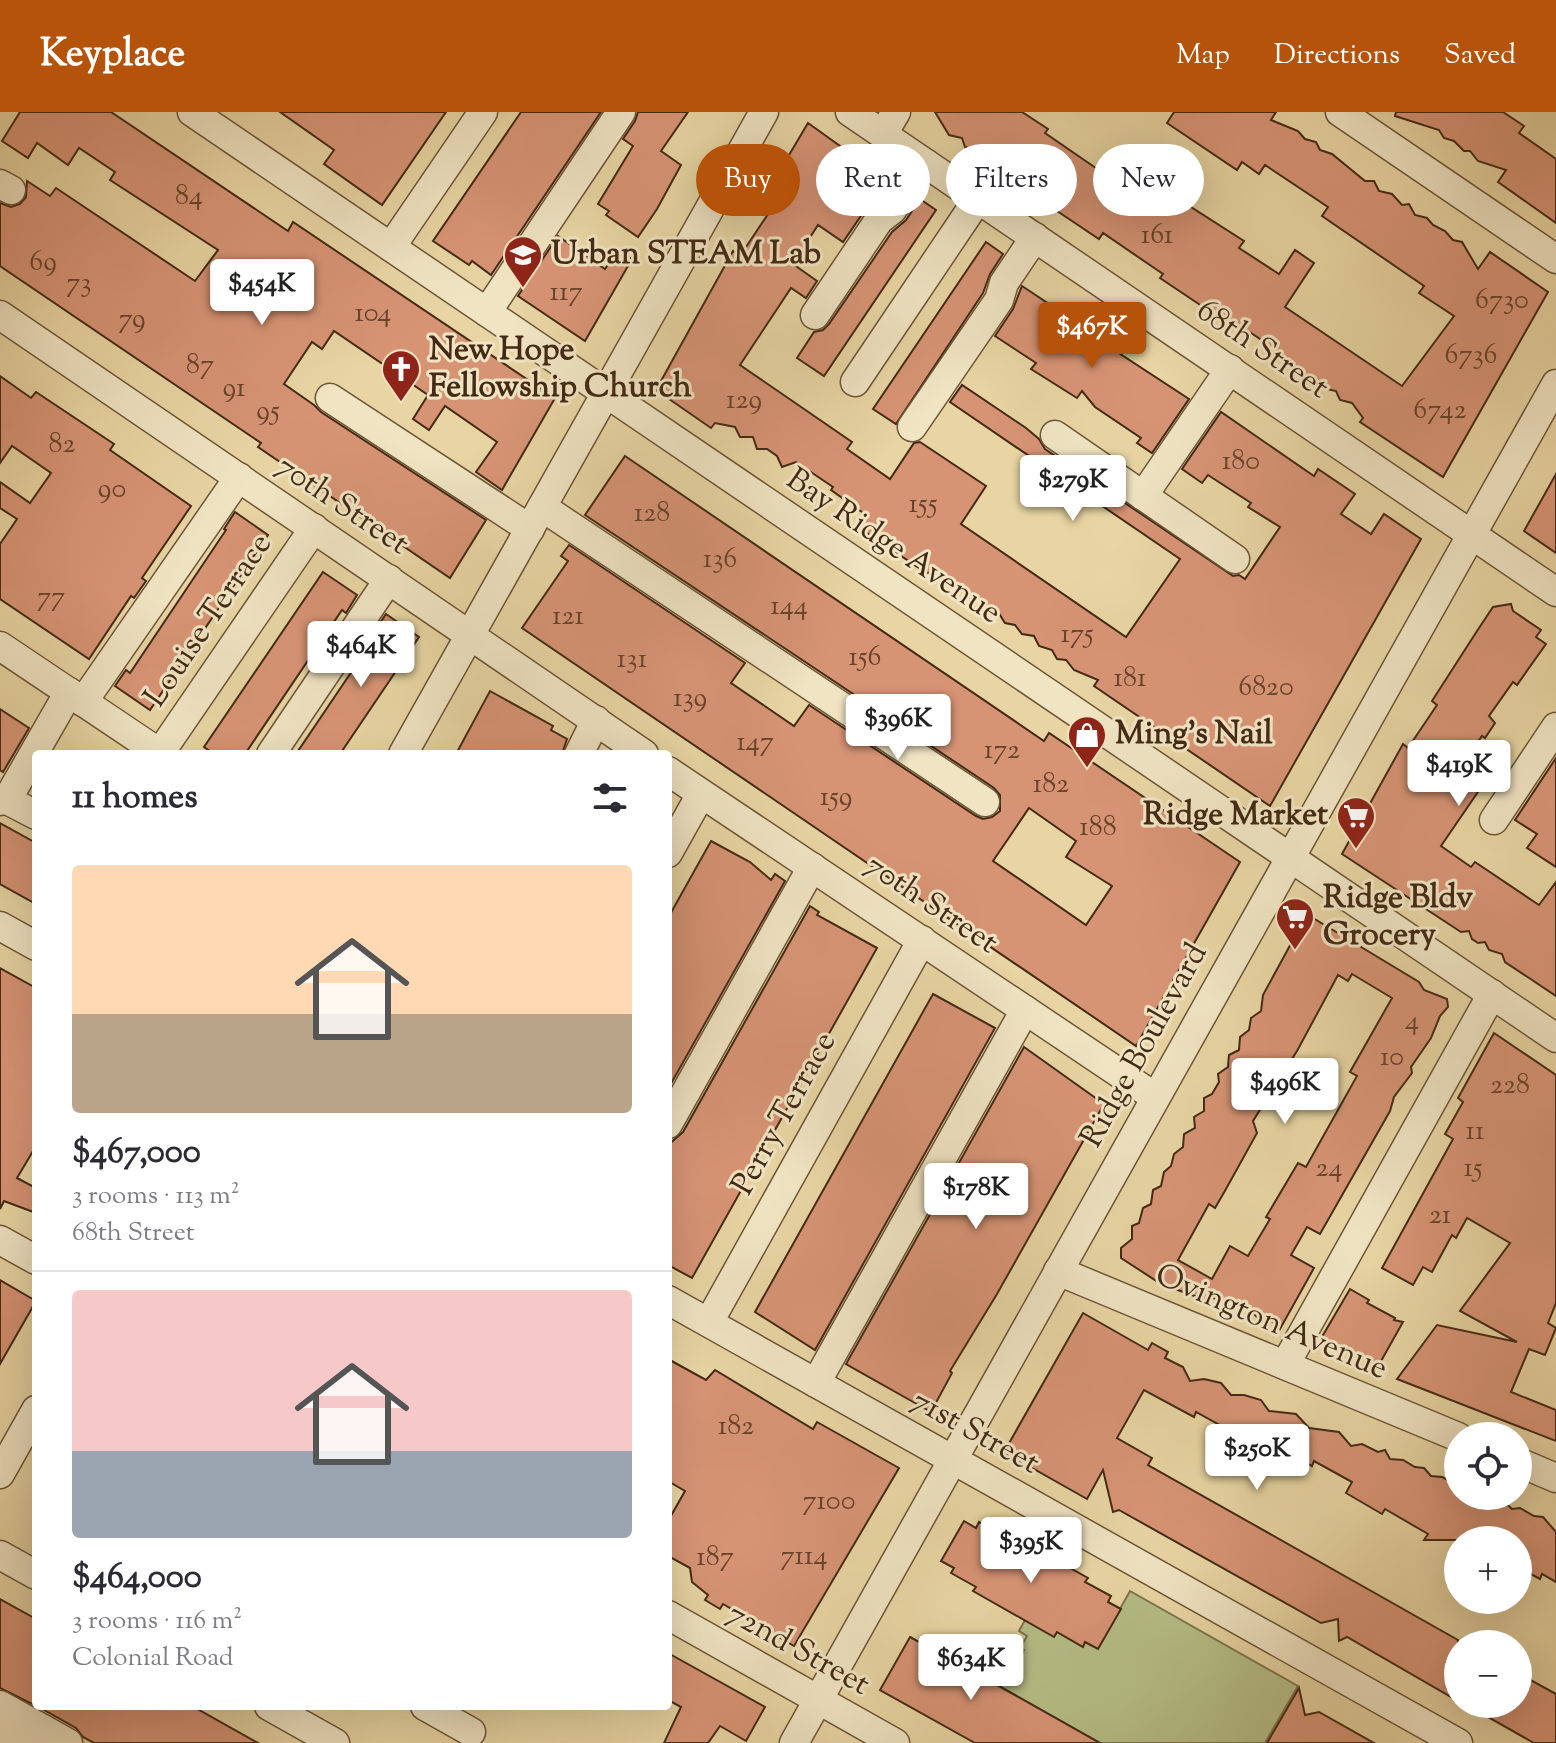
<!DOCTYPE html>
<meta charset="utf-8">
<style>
body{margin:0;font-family:"Sorts Mill Goudy",serif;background:#f2f2f3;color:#2b2b33;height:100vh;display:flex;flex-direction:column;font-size:30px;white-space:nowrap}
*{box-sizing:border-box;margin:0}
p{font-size:26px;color:#7c7c81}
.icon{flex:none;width:44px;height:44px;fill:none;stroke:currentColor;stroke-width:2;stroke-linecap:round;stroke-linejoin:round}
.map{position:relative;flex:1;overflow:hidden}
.drawer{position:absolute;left:32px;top:638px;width:640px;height:960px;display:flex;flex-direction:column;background:#fff;border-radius:8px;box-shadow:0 8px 32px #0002}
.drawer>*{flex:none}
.top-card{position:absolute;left:696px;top:32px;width:740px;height:72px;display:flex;gap:16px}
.fabs{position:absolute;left:1444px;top:1310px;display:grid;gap:16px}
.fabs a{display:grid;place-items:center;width:88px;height:88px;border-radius:50%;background:#fff;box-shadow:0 8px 32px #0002;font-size:40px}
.price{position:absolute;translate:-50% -68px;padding:0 18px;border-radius:8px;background:#fff;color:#222;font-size:26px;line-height:52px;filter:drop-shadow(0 2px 4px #0008)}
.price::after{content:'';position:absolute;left:50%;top:48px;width:24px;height:18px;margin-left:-12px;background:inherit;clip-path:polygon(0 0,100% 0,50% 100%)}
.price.on{background:#b45309;color:#fff}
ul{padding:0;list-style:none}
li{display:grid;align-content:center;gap:16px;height:424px;padding:0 40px}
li+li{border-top:2px solid #e1e1e2}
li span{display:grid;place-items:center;height:248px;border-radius:8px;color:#555}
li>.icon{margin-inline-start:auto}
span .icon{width:144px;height:144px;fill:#fffc;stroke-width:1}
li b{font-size:34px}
h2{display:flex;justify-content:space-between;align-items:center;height:96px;padding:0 40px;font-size:34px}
.tag{padding:0 28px;border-radius:36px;background:#fff;box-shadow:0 8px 32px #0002;font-size:28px;line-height:72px}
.tag.on{background:#b45309;color:#fff}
header{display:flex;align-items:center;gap:48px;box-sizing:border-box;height:112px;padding:0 40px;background:#b45309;color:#fff}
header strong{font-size:38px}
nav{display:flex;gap:44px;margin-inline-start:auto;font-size:28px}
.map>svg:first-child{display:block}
.green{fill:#b5bd85;stroke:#7c744d;stroke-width:2}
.building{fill:#d79475;stroke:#442a15;stroke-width:2;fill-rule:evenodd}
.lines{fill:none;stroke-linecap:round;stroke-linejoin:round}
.minor-casing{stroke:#6d5538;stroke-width:31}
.minor{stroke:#f0e4c3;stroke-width:28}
.labels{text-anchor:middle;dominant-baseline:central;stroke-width:6;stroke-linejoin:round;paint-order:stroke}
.number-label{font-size:28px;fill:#69442d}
.poi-label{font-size:32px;font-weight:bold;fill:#442a15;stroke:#f0e4c3;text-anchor:start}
.street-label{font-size:32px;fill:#442a15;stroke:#f0e4c3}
</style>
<header>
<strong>Keyplace</strong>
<nav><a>Map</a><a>Directions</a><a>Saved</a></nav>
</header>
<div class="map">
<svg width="1556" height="1631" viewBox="0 0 1556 1631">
<rect width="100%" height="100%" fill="#e8d5a3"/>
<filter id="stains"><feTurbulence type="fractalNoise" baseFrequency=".0025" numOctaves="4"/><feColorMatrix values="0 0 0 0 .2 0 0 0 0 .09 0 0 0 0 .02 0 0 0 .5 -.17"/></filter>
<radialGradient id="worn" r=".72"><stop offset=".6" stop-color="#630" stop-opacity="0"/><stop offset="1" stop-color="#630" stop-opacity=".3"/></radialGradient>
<polygon class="green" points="1130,1479 1298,1574 1265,1631 1100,1631 988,1568 998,1551 1013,1559 1024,1538 1020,1536 1027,1524 1019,1519 1025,1508 1054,1524 1057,1520 1082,1534 1085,1530 1098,1536"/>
<g class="building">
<polygon points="20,0 111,0 288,119 293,110 555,286 502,378 476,360 497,330 445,294 429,318 413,307 428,283 334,219 322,237 312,230 284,272 314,293 321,300 486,408 450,466 258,335 261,331 0,154 0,91 11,95 20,92 26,85 27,69 50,84 56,76 195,169 218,138 110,68 115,60 79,36 68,53 37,31 28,46 2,29"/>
<polygon points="280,0 446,0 382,93 324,52 334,38"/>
<polygon points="521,0 601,0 491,163 472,149 469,153 433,129"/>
<polygon points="638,0 688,0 661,39 681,53 657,97 638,125 606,103 609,99 598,92 633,34 623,27 635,9"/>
<polygon points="935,0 1022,0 1048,17 1045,21 1106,63 1104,67 1134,88 1147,67 1244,129 1239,136 1279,162 1295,138 1314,151 1285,195 1402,274 1454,204 1419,181 1424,174 1322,104 1328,95 1265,53 1259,62 1242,50 1237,58 1167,11 1174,0 1276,0 1271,8 1298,19 1305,27 1316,30 1320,38 1332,42 1365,69 1374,69 1379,79 1392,82 1402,93 1409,92 1415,103 1427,106 1433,113 1445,119 1453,128 1462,130 1478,157 1490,140 1548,180 1443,365 1360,310 1363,306 1352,291 1340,288 1336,279 1323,276 1317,267 1304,264 1301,255 1287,252 1283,243 1269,240 1266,231 1245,217 1242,221 1160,166 1163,162 1103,121 1099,127 1063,103 1032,82 1018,69 1014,60 1002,59 995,48 983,47 979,38 965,35 962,26 949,23"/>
<polygon points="1396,0 1503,0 1524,14 1519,21 1556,47 1556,111 1498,70 1506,58 1478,49 1470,39 1464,39 1454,29 1444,26 1439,18 1395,4"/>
<polygon points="808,11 840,34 833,44 885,79 865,98 843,130 818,113 793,152 817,169 806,186 791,176 740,253 852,330 847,337 890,367 914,331 920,330 986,374 961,412 1126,525 1180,447 950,290 962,273 1026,316 1039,327 1045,337 1233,464 1239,463 1245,467 1280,415 1248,395 1251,391 1208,363 1202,371 1182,357 1221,300 1314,364 1318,357 1355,382 1341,402 1371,422 1384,402 1421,427 1270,694 1094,574 1098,568 1074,558 1066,548 1057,547 1052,538 1039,534 1034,524 1022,522 1015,513 1005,511 998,500 987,498 981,489 969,486 963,476 952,476 946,465 925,460 858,415 866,403 831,378 833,375 796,350 782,355 777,344 767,337 757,337 753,325 740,325 735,315 715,311 711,316 656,278 733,139 740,144 770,99 760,92"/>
<polygon points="920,87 936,98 824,264 797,246 814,220 823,218 829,212 892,120 906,108"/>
<polygon points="558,124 605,157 618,137 632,147 585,229 518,184"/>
<polygon points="986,130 1003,142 990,162 983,181 896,312 873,297"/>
<polygon points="1022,174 1049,192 1047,194 1189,287 1152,341 1137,331 1141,326 1095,295 1082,279 1077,286 1031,257 1036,251 995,224 1013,197"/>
<polygon points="0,264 31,286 36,280 114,332 110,338 191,394 142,466 146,469 134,486 131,484 89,547 0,487 0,432 17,407 0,396 0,370 30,391 51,361 12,334 0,351"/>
<path d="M625,344L1044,629L1049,621L1240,750L1136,934L522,516L568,449L561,444L569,433L745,551L731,571L794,614L809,593L976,704L983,707L992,705L1000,699V683L994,676L585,403ZM1029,696L1076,729L1066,745L1112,774L1086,813L993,749Z"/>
<polygon points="1556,362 1556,441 1524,419"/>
<polygon points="235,400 268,423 150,598 115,574 126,558 130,561 226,418 224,417"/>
<polygon points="323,460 357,483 346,501 342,498 245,642 214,642 204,635"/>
<polygon points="1511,492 1513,499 1541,518 1536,525 1546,532 1517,573 1513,570 1489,604 1495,611 1485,626 1482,624 1461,655 1484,671 1441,734 1471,755 1475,750 1539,793 1556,770 1556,884 1505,850 1502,842 1489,838 1485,830 1478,831 1472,827 1469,819 1461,820 1342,742 1403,632 1408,636 1437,593 1432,589 1477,519 1493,495"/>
<polygon points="386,502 419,525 340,642 296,642 377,522 374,520"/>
<polygon points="490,579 553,614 551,618 567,627 562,642 456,642"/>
<polygon points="0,597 29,616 3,660 0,658"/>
<polygon points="1556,646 1556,755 1527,736 1537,722 1515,708"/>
<polygon points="0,711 36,731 36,792 0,772"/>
<polygon points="711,729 750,750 771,768 775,762 785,769 668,977 668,806"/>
<polygon points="810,794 819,800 817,803 877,836 692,1166 668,1153 668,1033 683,1020"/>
<path d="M1313,806L1419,870L1424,878L1447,887L1448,895L1440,904L1431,926L1411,955L1412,961L1394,985L1390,999L1320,1122L1307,1115L1291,1143L1314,1156L1280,1217L1265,1203L1257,1205L1247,1196H1235L1227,1189L1213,1186L1200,1189L1203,1183L1200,1186L1161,1172L1121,1146V1136L1132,1127V1114L1139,1111L1143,1096L1151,1092L1153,1078L1161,1074L1164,1060L1171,1054L1174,1042L1183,1035L1184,1022L1195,1016L1194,1005L1204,999V986L1212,982L1219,970L1218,962L1228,955L1229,943L1239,938L1240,925L1249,918L1251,906L1261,899L1263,883L1299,817ZM1352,862L1392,886L1350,960L1357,964L1306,1055L1298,1051L1266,1105L1270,1107L1248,1144L1230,1134L1212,1167L1178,1148L1209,1092L1215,1096L1226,1077L1257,1021L1253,1009L1297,939L1338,863L1348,869Z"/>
<polygon points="0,856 36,876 36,1034 17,1066 36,1076 36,1101 4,1089 0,1097"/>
<polygon points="933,882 995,916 815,1238 755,1200"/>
<polygon points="1494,921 1556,963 1556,1191 1548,1211 1556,1216 1545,1243 1529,1237 1511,1280 1556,1298 1556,1329 1397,1267 1437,1213 1517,1230 1460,1199 1510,1131 1467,1106 1456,1126 1452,1123 1432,1160 1423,1155 1413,1173 1382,1156 1453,1027 1445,1022 1463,990 1458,986"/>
<polygon points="1024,935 1104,992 997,1182 950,1259 952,1261 931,1300 846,1252"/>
<polygon points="0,1168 36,1189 0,1252"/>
<polygon points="1350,1177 1369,1188 1367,1191 1395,1206 1394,1208 1403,1210 1376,1258 1366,1246 1354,1245 1338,1234 1316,1235"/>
<polygon points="1083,1201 1148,1238 1152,1231 1168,1240 1165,1246 1183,1255 1190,1269 1204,1267 1221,1271 1231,1283 1244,1283 1261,1288 1269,1299 1296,1302 1309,1316 1339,1320 1351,1334 1362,1332 1378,1340 1385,1338 1390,1347 1403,1348 1415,1355 1424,1356 1431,1364 1442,1365 1458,1373 1458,1384 1488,1384 1495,1388 1502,1388 1512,1397 1520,1396 1534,1404 1543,1405 1556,1420 1556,1470 1542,1462 1540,1467 1518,1455 1518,1428 1424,1428 1428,1422 1385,1397 1382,1402 1346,1381 1352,1370 1314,1349 1312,1354 1275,1333 1270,1341 1196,1300 1194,1305 1144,1278 1117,1326 1152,1346 1148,1353 1458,1528 1458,1589 1347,1525 1339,1529 1338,1507 1321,1511 1119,1398 1113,1400 1103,1358 1087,1387 1004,1340"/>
<polygon points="668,1247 706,1268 715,1258 813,1317 817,1310 899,1356 794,1534 723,1492 720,1497 705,1488 708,1483 692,1470 690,1456 668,1444 668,1409 685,1379 668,1369"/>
<polygon points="964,1409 976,1416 979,1410 1004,1425 1006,1420 1088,1466 1085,1470 1111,1484 1108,1490 1121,1497 1098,1537 1085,1530 1083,1535 1057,1520 1054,1525 973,1479 976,1475 951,1461 954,1456 941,1449"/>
<polygon points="0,1487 36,1507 36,1594 0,1576"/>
<polygon points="910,1525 983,1565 1100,1631 975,1631 880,1578"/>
<polygon points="668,1541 765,1595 746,1629 720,1614 708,1631 664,1631 681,1595 668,1588"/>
<polygon points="1518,1561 1556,1582 1556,1631 1534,1631 1465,1592 1518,1592"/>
<polygon points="1299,1576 1305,1603 1319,1600 1374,1631 1267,1631"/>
<polygon points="37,1594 192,1594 258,1631 94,1631 83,1625 76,1616"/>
</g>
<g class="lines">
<g class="minor-casing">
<g id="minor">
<polyline points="192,0 1556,926"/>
<polyline points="850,0 1556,480"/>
<polyline points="1340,0 1556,147"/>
<polyline points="883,22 896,0"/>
<polyline points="0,72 11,78"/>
<polyline points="391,135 483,0"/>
<polyline points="487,200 621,0"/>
<polyline points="0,203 644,642"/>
<polyline points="815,203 879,108 892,98 925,51"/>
<polyline points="855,270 978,87"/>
<polyline points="330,286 530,417"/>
<polyline points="912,315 999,188 1004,171 1035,125"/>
<polyline points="1055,323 1235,447"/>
<polyline points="1143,384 1230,257"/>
<polyline points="542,395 985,690"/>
<polyline points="0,534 161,642"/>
<polyline points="83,590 239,365"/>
<polyline points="160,641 314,416"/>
<polyline points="271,642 389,467"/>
<polyline points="403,642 764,0"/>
<polyline points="579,642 596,608"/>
<polyline points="668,659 1155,985"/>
<polyline points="7,688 69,580"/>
<polyline points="0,689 7,688 36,703"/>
<polyline points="1494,708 1556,615"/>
<polyline points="668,741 701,682"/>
<polyline points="0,814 36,834"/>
<polyline points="668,1012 812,755"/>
<polyline points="0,1128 36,1148"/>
<polyline points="1058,1159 1458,1325"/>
<polyline points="668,1188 1458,1631"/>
<polyline points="709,1210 922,828"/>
<polyline points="1285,1253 1492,882"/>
<polyline points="816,1271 1025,898"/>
<polyline points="1518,1350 1556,1366"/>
<polyline points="0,1362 36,1298"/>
<polyline points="0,1443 36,1463"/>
<polyline points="668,1503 895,1631"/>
<polyline points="0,1593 68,1631"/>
<polyline points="269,1594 335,1631"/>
<polyline points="425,1594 471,1620"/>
<polyline points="0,1616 26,1631"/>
<polyline points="794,1631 1556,272"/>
</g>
</g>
<use href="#minor" class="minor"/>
</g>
<defs>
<g id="school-pin" transform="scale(2)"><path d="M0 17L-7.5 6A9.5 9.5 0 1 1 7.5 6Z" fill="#8f2418" stroke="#f0e4c3"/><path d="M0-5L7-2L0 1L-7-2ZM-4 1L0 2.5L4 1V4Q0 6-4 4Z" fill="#fff"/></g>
<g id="church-pin" transform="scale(2)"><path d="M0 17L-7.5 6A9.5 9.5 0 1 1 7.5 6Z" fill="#8f2418" stroke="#f0e4c3"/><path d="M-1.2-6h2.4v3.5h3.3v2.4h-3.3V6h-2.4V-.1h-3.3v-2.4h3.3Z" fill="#fff"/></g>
<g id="shop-pin" transform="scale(2)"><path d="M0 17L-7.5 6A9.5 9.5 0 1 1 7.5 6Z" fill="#8f2418" stroke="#f0e4c3"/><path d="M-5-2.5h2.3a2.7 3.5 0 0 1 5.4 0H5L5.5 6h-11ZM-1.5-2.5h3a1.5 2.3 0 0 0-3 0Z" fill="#fff"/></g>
<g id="supermarket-pin" transform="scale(2)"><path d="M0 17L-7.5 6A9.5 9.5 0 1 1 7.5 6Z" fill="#8f2418" stroke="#f0e4c3"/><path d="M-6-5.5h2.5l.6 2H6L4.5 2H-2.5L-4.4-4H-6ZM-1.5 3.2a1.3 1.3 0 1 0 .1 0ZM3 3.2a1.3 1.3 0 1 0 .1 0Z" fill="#fff"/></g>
</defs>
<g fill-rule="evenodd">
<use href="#school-pin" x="523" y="143"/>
<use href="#church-pin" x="401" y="257"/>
<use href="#shop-pin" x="1087" y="623"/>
<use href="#supermarket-pin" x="1356" y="704"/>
<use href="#supermarket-pin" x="1295" y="805"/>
</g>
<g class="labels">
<g class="number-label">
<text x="189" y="85">84</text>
<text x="1157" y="124">161</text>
<text x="43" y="151">69</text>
<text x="79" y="172">73</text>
<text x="566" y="181">117</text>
<text x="1502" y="189">6730</text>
<text x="373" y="202">104</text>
<text x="132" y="208">79</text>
<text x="1471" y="244">6736</text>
<text x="200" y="254">87</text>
<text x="234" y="277">91</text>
<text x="744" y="289">129</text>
<text x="1440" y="299">6742</text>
<text x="268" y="300">95</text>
<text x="62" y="333">82</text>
<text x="1241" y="350">180</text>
<text x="112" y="378">90</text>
<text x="923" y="393">155</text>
<text x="652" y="402">128</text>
<text x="720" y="448">136</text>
<text x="51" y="486">77</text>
<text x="789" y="495">144</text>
<text x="568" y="505">121</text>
<text x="1077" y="523">175</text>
<text x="865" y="546">156</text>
<text x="632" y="548">131</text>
<text x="1130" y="567">181</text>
<text x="1266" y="576">6820</text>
<text x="690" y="587">139</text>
<text x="755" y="631">147</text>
<text x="1002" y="639">172</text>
<text x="1051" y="673">182</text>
<text x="836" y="686">159</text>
<text x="1098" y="716">188</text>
<text x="1412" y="910">4</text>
<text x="1392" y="946">10</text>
<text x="1510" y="974">228</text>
<text x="1475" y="1020">11</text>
<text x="1329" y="1057">24</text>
<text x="1473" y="1057">15</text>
<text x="1440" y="1104">21</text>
<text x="736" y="1315">182</text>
<text x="829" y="1390">7100</text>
<text x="804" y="1445">7114</text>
<text x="715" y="1446">187</text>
</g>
<g class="poi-label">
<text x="551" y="143">Urban STEAM Lab</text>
<text x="429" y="239">New Hope<tspan x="429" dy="37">Fellowship Church</tspan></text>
<text x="1115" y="623">Ming's Nail</text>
<text x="1328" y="704" text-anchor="end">Ridge Market</text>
<text x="1323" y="787">Ridge Bldv<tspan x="1323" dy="37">Grocery</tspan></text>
</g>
<g class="street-label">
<text transform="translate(1262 238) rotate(34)">68th Street</text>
<text transform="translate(342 394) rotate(34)">70th Street</text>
<text transform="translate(893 435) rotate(34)">Bay Ridge Avenue</text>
<text transform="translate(209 509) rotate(-56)">Louise Terrace</text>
<text transform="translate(931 793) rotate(34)">70th Street</text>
<text transform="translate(1145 934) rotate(-61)">Ridge Boulevard</text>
<text transform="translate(785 1002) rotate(-61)">Perry Terrace</text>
<text transform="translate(1271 1211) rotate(23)">Ovington Avenue</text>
<text transform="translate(975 1321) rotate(29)">71st Street</text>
<text transform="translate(798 1538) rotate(29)">72nd Street</text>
</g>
</g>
<rect width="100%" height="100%" filter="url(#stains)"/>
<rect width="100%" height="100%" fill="url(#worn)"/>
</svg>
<div class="fabs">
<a><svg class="icon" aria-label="locate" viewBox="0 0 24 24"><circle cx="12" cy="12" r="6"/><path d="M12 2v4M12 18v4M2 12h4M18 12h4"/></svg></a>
<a>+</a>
<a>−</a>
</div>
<b class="price" style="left:262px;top:215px">$454K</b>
<b class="price on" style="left:1092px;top:258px">$467K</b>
<b class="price" style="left:1073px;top:411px">$279K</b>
<b class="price" style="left:361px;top:577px">$464K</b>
<b class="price" style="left:898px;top:650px">$396K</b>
<b class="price" style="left:1459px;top:696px">$419K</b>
<b class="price" style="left:1285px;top:1014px">$496K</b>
<b class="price" style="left:976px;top:1119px">$178K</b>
<b class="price" style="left:1257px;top:1380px">$250K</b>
<b class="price" style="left:1031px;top:1473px">$395K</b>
<b class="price" style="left:971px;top:1590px">$634K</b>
<div class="top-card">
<a class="tag on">Buy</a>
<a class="tag">Rent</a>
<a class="tag">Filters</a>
<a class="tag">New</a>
</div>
<section class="drawer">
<h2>11 homes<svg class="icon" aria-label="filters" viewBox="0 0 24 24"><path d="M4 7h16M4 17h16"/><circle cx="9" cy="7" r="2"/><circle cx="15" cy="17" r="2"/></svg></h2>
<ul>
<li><span style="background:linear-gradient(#ffd9b3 60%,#b9a48a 0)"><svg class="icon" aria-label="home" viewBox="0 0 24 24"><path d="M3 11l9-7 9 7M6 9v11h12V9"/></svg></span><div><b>$467,000</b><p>3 rooms · 113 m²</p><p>68th Street</p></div></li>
<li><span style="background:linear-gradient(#f6c9c9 65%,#9aa5b1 0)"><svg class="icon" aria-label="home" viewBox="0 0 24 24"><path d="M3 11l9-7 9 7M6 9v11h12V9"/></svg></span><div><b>$464,000</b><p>3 rooms · 116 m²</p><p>Colonial Road</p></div></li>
</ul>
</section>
</div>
